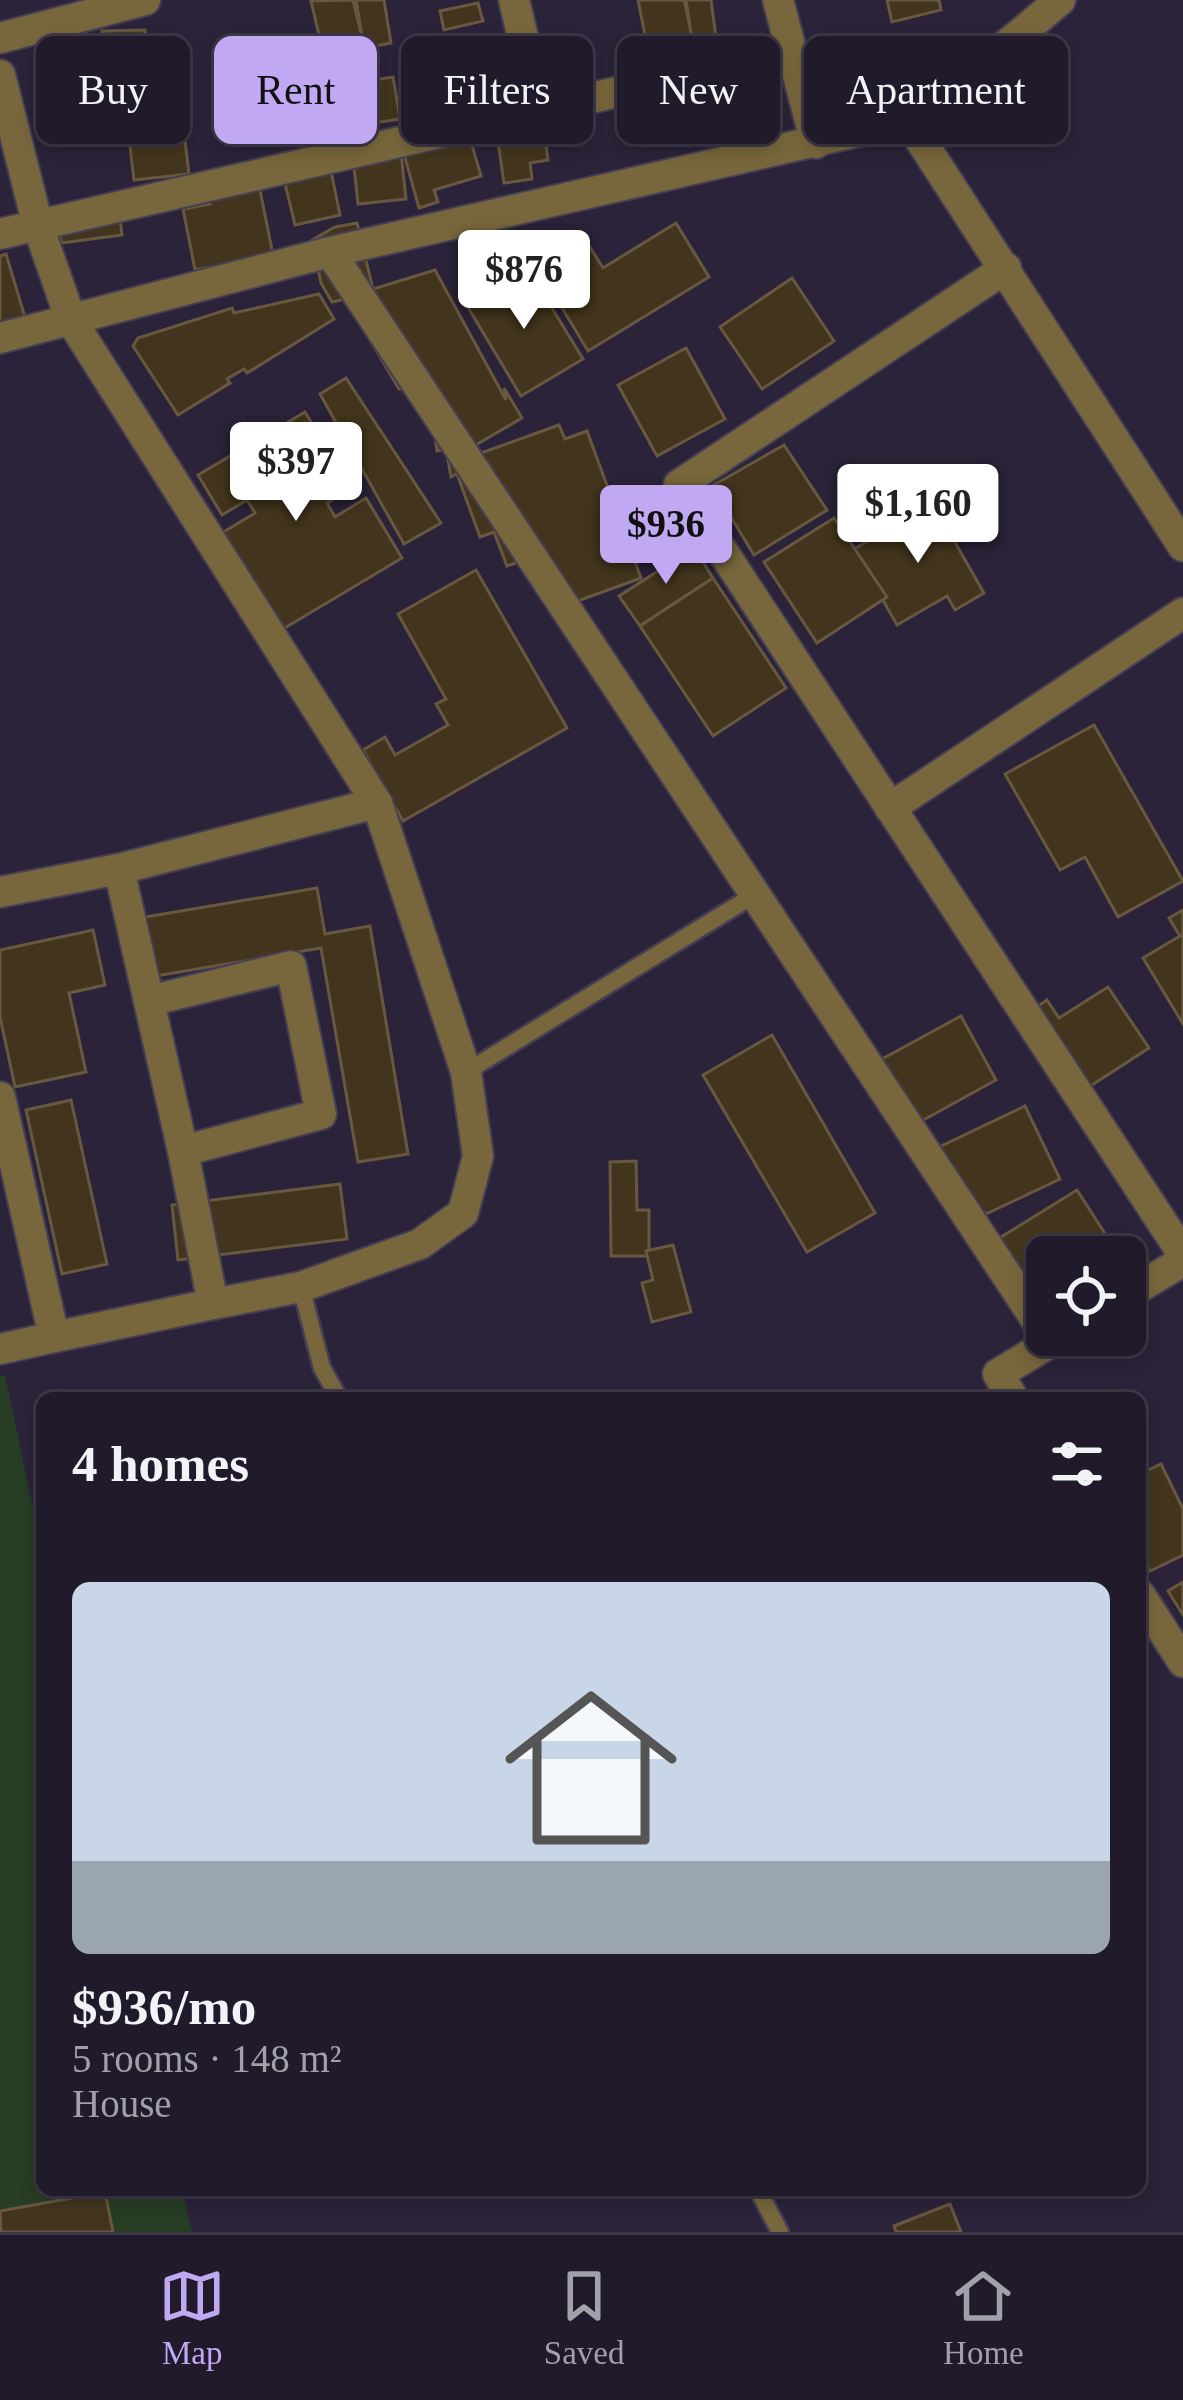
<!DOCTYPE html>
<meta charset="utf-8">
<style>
body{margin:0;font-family:Georgia,serif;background:#282333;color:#f1f3f6;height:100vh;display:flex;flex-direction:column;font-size:45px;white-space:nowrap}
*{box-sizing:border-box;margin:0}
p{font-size:39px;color:#a2a1a9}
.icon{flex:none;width:66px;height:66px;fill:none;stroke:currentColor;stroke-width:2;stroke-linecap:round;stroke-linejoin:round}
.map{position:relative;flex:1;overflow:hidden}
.details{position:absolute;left:36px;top:1392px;width:1110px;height:804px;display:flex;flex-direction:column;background:#201a2b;border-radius:18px;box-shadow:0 6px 18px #0003,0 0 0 3px #3d3847}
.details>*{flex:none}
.top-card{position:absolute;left:36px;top:36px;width:1113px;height:108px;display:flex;gap:24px}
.tools{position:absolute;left:1026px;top:1236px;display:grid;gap:24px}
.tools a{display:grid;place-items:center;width:120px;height:120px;border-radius:18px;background:#201a2b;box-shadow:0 6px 18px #0003,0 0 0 3px #3d3847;font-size:60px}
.price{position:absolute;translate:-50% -102px;padding:0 27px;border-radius:12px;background:#fff;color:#222;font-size:39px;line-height:78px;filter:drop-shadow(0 3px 6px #0008)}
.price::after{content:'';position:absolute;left:50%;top:72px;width:36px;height:27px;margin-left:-18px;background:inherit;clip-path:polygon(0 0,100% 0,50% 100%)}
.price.selected{background:#c1a8f3;color:#111}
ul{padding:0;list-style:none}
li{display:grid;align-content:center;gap:24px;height:636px;padding:0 36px}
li+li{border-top:3px solid #3d3847}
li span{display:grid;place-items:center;height:372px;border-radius:18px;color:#555}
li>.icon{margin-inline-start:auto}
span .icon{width:216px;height:216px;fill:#fffc;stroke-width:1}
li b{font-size:51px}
h2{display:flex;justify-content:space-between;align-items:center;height:144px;padding:0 36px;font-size:51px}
.tag{padding:0 42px;border-radius:18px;background:#201a2b;box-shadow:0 6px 18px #0003,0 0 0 3px #3d3847;font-size:42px;line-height:108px}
.tag.selected{background:#c1a8f3;color:#111}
.dock{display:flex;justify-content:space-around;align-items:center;height:168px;border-top:3px solid #3d3847;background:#201a2b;font-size:33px;color:#a2a1a9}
.dock a{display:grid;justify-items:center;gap:6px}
.dock .selected{color:#c1a8f3}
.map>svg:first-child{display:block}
.green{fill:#273d24}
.building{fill:#43351d;stroke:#67583f;stroke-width:3}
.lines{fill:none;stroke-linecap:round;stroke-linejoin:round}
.service-casing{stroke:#463f54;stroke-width:21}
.minor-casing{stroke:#463f54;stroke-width:34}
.service{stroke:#78673c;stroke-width:16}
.minor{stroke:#78673c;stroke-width:30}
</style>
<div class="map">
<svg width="1183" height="2232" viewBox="0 0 1183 2232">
<rect width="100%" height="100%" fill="#2b2339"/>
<polygon class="green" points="5,1375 42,1552 42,2190 182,2190 192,2232 0,2232 0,1376"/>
<g class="building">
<polygon points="353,0 364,46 324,56 311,1"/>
<polygon points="356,0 384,0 391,43 364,48"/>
<polygon points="638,0 684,0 692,35 647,45"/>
<polygon points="686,0 711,0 716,37 692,40"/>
<polygon points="887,0 939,0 941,10 892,22"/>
<polygon points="478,3 483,21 444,30 440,11"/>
<polygon points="145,30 148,104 105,106 102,31"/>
<polygon points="768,61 781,107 738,119 725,74"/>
<polygon points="393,77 400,119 341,128 335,86"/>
<polygon points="541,108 548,160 530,163 532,179 504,183 494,114"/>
<polygon points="465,121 481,176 434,190 438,202 419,208 400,140"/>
<polygon points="184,132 189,174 134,180 129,138"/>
<polygon points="400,143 406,199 358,204 352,148"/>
<polygon points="329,161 340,215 295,225 282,171"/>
<polygon points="258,180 273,255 195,270 183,209 210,204 207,190"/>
<polygon points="119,210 122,235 61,243 58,218"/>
<polygon points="357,223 373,289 435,270 506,400 504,388 522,418 467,450 470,466 451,477 446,449 437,451 428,384 399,389 346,299 332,302 321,283 312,240 335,227"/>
<polygon points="676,223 709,277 588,351 541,273 588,244 603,268"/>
<polygon points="6,254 27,324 0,332 0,256"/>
<polygon points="527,267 583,359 521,396 466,304"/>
<polygon points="792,278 834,341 762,389 720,327"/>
<polygon points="319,294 334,319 247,373 244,369 227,379 230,383 178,415 133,346 138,338 232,308 234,313"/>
<polygon points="686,348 725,419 657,456 618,385"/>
<polygon points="346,378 441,523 404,544 320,394"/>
<polygon points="305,412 351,489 327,503 335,517 366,498 402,558 273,635 220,534 255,513 247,500 222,515 198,475"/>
<polygon points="559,425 565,439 587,431 641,578 550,611 531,558 507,566 494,532 480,537 453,463"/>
<polygon points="784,445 827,510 754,555 712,486"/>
<polygon points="933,504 984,593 955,610 947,596 897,625 854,549"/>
<polygon points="834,518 887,597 817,643 764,562"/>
<polygon points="694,548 713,578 640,626 619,596"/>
<polygon points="476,570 567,728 403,821 363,750 385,737 395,755 448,725 436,704 446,699 398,614"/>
<polygon points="713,578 786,688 713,736 640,626"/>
<polygon points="1094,725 1183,881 1118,917 1085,857 1060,870 1005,774"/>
<polygon points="317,888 325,934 370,926 408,1154 358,1162 321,948 138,979 128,920"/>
<polygon points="1183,910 1183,1024 1143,958 1180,936 1169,918"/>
<polygon points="93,930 105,985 69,993 86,1072 15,1087 0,1017 0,950"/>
<polygon points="1108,987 1149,1048 1072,1098 1020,1018 1047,1000 1059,1018"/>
<polygon points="961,1016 996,1080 918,1123 882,1059"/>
<polygon points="772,1035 875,1213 807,1252 703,1075"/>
<polygon points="71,1100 107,1264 62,1274 26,1110"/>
<polygon points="1025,1106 1060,1179 969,1222 935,1149"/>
<polygon points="636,1161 637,1210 649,1210 649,1256 611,1256 610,1162"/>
<polygon points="340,1184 347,1239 178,1260 172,1205"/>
<polygon points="1077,1190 1120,1257 1047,1257 1047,1316 998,1239"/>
<polygon points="673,1245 691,1312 652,1322 642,1283 653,1280 646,1251"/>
<polygon points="1161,1464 1183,1509 1183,1555 1150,1571 1140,1549 1140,1474"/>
<polygon points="1183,1582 1183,1615 1168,1591"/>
<polygon points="105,2192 113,2232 1,2232 0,2211"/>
<polygon points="950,2204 961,2232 896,2232 894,2226"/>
</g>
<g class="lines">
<g class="service-casing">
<g id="service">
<polyline points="466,1072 754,895"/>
<polyline points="301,1287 322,1368 339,1398"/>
<polyline points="758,2190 780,2232"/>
</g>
</g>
<g class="minor-casing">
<g id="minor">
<polyline points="514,0 540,109"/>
<polyline points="778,0 816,143"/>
<polyline points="0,38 145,0"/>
<polyline points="0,75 38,226 71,320 377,803 466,1072 478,1156 463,1213 420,1244 301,1287 213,1304"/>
<polyline points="905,116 1183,546"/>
<polyline points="0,234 791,52"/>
<polyline points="330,252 1051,1342 998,1374 1013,1398"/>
<polyline points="1006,268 679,485 1183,1254"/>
<path d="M0,338L330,252L860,131C940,104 997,54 1060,0"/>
<polyline points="890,808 1183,613"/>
<polyline points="119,869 183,1151 321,1114 291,966 149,1001"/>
<polyline points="0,892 119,869 377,803"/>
<polyline points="0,1097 54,1337 213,1304 183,1151"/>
<polyline points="1125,1296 1183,1261"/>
<polyline points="0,1349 54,1337"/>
<polyline points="1140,1595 1183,1662"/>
</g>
</g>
<use href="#service" class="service"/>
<use href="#minor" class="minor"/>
</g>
</svg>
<div class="tools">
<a><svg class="icon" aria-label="locate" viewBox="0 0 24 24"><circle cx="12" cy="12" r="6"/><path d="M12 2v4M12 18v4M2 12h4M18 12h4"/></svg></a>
</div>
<b class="price" style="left:524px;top:332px">$876</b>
<b class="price" style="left:296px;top:524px">$397</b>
<b class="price" style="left:918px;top:566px">$1,160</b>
<b class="price selected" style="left:666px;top:587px">$936</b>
<div class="top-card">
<a class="tag">Buy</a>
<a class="tag selected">Rent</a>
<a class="tag">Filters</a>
<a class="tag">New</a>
<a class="tag">Apartment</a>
</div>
<section class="details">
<h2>4 homes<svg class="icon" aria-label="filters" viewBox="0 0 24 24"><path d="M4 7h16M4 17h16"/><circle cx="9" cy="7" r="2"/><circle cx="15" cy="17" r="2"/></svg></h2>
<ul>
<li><span style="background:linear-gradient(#c9d6e8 75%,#9aa5b1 0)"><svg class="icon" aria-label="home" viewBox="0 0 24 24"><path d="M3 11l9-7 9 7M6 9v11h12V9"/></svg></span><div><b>$936/mo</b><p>5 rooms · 148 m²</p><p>House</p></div></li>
</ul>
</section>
</div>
<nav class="dock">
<a class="selected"><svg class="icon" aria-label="map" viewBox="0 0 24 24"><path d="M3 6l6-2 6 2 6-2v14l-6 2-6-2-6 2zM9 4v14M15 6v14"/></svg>Map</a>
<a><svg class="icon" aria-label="saved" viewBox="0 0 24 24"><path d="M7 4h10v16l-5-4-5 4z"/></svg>Saved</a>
<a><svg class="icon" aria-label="home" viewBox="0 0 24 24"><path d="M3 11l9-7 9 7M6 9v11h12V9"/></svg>Home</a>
</nav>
